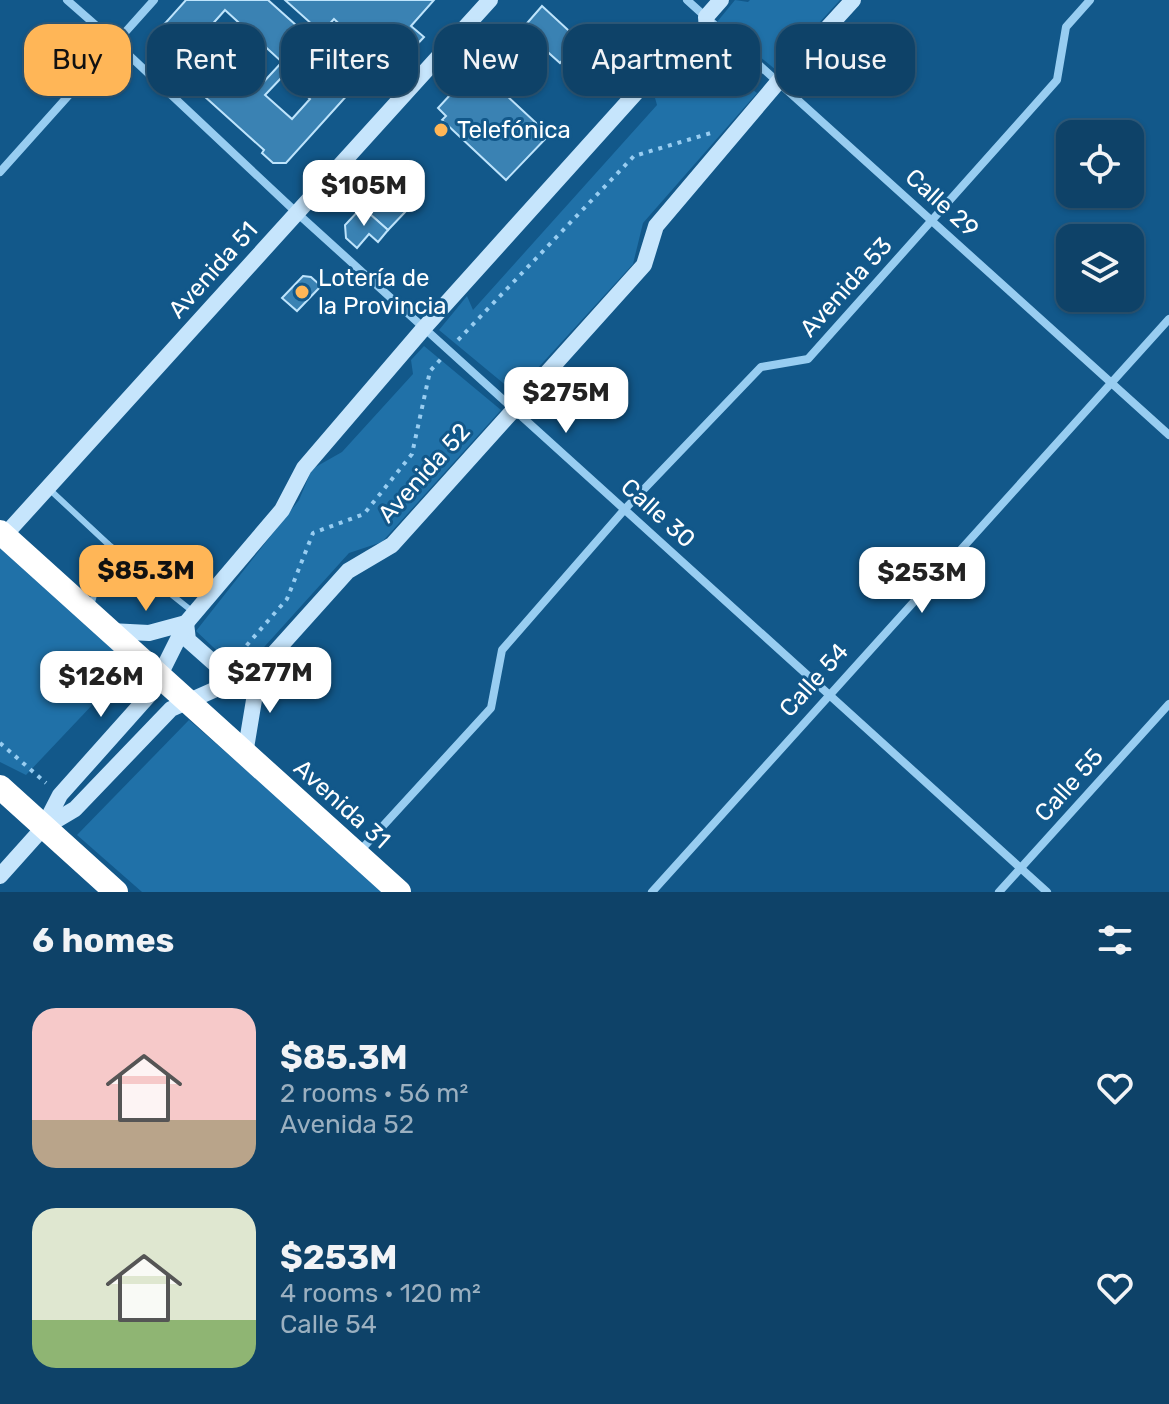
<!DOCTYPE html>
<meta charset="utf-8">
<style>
body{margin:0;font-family:Rubik,sans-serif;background:#1c4d71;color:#f1f3f6;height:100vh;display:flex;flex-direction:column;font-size:30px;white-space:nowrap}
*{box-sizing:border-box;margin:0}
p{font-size:26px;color:#9bb0c0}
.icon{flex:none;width:44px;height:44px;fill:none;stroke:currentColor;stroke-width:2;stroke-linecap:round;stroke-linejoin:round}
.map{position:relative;height:892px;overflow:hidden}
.details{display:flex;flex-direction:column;background:#0e4268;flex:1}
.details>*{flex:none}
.hud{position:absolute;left:24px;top:24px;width:1122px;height:72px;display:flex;gap:16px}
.tools{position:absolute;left:1056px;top:120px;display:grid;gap:16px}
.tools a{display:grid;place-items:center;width:88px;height:88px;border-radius:16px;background:#0e4268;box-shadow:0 2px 6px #0004,0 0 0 2px #2e5b7c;font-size:40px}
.price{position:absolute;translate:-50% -68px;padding:0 18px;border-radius:16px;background:#fff;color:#222;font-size:26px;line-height:52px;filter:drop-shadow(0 2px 4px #0008)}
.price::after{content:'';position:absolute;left:50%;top:48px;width:24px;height:18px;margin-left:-12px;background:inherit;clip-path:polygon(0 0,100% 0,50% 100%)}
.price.active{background:#ffb657;color:#111}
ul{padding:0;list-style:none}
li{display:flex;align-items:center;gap:24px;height:200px;padding:0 32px}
li span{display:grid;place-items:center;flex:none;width:224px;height:160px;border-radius:24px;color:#555}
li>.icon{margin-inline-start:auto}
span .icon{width:96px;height:96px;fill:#fffc;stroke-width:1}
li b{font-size:34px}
h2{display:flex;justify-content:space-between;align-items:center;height:96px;padding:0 32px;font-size:34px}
.chip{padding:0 28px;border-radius:24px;background:#0e4268;box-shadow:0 2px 6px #0004,0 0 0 2px #2e5b7c;font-size:28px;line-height:72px}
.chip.active{background:#ffb657;color:#111}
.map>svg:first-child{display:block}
.green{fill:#2071a8}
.building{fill:#3a82b3;stroke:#bee4fc;stroke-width:2;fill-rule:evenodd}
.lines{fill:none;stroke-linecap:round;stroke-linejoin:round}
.path{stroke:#98cdf1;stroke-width:4;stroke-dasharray:4 6;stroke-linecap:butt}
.lane{stroke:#98cdf1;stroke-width:6}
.street{stroke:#98cdf1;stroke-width:8}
.secondary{stroke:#c6e5fc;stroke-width:16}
.highway{stroke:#fff;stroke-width:24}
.poi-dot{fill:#ffb657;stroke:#12588a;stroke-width:3}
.labels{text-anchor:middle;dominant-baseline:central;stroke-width:6;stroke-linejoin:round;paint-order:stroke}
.poi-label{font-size:24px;fill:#fff;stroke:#12588a;text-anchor:start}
.street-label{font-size:24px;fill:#fff;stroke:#12588a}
</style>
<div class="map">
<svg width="1169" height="892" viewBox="0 0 1169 892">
<rect width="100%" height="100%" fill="#12588a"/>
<g class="green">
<polygon points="735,0 748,2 750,0 840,0 776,70 717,22"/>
<polygon points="713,58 757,93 643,223 633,264 515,393 439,330 467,296 473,310 657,105 653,91 673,76 688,75"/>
<polygon points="424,346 501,410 382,542 349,553 246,667 230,663 196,631 299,500 312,469 342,452 413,374 411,360"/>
<polygon points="0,546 130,665 26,775 0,762"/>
<polygon points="189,720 387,892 142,892 77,835"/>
</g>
<g class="building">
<path d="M186,0H268L306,34L314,26L285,0H434L411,26L424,37L409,53L396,41L286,163H273L262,153L264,150L152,49L151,39ZM225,10L282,62L258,88L201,37ZM334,19L349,33L324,63L308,48ZM284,75L310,99L292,119L265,95Z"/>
<polygon points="542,6 580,41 560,63 522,29"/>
<polygon points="476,67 549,135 506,180 442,120 446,116 438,108"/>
<polygon points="398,167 414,181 406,190 402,187 393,197 381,186"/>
<polygon points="381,186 407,210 388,230 362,207"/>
<polygon points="362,207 388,230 378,242 369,234 357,248 346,238 345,225"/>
<polygon points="303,276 311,277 321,286 297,311 282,298"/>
</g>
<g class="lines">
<g class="path">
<polyline points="458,340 634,156 711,133"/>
<polyline points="240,653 287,599 313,533 364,514 412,454 430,371 441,359"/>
<polyline points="0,743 46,783"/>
</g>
<g class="lane">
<polyline points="49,489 108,544 91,606"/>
<polyline points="108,544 192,611"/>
</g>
<g class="street">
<polyline points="67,0 116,43 297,213 1047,892"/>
<polyline points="687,0 1169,435"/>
<polyline points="0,172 154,0"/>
<polyline points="360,851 491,708 502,650 624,510 761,367 808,359 1057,80 1066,27 1090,0"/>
<polyline points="652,892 1169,319"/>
<polyline points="999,892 1169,704"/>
</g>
<g class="secondary">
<polyline points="4,536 490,0"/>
<polyline points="186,623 188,640 223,671 246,670"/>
<polyline points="110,631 149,633 186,623"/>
<polyline points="245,754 259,670"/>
<polyline points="43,828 75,809 171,709 259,670 348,571 392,545 644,265 656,226 778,82 853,0"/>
<polyline points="0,876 43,828 60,795 151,693 186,623 282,510 304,468 424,328 661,65 691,57 708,41 706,17 721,0"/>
</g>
<g class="highway">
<polyline points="0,532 399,892"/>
<polyline points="0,787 116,892"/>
</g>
</g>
<g class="poi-dot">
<circle cx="441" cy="130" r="8"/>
<circle cx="302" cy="292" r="8"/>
</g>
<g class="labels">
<g class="poi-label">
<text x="457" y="130">Telefónica</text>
<text x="318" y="278">Lotería de<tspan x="318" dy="28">la Provincia</tspan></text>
</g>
<g class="street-label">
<text transform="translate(942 203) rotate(42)">Calle 29</text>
<text transform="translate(213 270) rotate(-48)">Avenida 51</text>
<text transform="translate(846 287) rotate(-48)">Avenida 53</text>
<text transform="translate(424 473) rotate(-48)">Avenida 52</text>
<text transform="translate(658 513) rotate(42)">Calle 30</text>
<text transform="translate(814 680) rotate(-48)">Calle 54</text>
<text transform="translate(1069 785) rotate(-48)">Calle 55</text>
<text transform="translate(342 804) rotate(42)">Avenida 31</text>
</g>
</g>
</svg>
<div class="tools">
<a><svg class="icon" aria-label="locate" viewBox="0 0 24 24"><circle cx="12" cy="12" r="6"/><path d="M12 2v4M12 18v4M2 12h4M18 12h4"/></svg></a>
<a><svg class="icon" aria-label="layers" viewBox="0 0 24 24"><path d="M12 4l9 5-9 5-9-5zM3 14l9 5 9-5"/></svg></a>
</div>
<b class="price" style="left:364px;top:228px">$105M</b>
<b class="price" style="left:566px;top:435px">$275M</b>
<b class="price active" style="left:146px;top:613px">$85.3M</b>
<b class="price" style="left:922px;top:615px">$253M</b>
<b class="price" style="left:270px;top:715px">$277M</b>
<b class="price" style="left:101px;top:719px">$126M</b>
<div class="hud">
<a class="chip active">Buy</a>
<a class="chip">Rent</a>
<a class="chip">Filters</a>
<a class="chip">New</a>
<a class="chip">Apartment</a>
<a class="chip">House</a>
</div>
</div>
<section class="details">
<h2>6 homes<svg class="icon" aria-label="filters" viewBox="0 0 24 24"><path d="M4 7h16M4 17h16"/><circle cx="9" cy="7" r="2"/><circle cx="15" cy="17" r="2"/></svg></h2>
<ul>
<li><span style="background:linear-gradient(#f6c9c9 70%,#b9a48a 0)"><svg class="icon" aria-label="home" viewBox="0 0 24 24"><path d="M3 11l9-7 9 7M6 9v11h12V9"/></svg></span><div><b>$85.3M</b><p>2 rooms · 56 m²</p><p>Avenida 52</p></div><svg class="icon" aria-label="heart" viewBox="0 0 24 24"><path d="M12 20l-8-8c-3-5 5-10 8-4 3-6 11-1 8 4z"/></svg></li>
<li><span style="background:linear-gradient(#dfe7d0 70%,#8fb573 0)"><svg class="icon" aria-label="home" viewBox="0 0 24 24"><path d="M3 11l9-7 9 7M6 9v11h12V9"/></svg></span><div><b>$253M</b><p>4 rooms · 120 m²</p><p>Calle 54</p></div><svg class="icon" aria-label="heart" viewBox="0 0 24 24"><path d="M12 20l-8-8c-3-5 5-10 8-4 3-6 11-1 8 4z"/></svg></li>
</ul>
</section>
